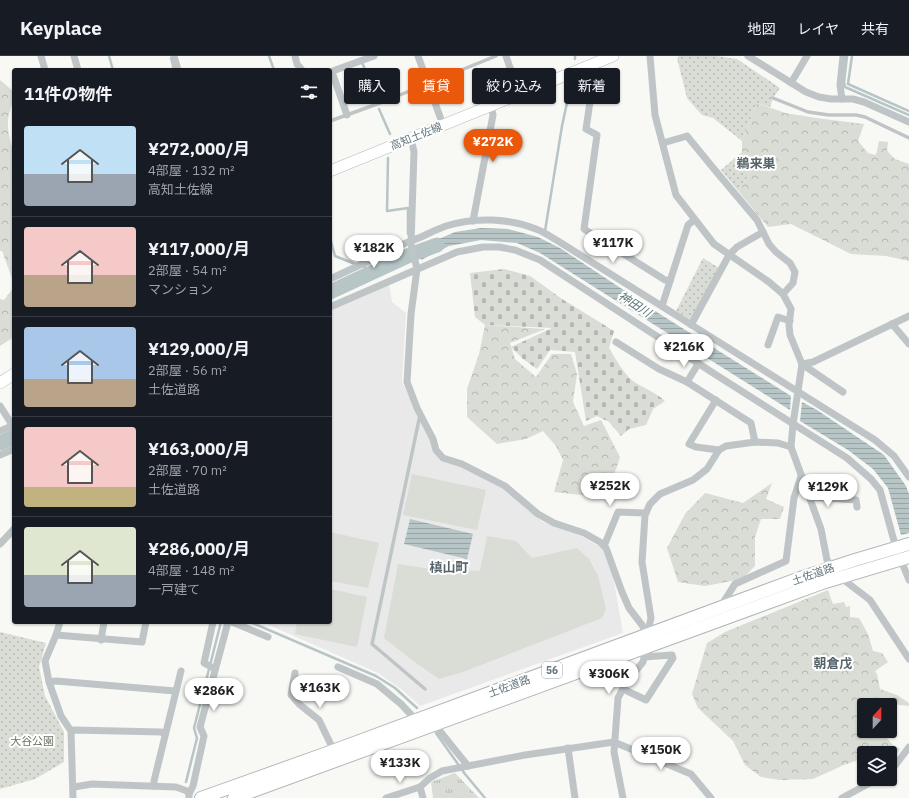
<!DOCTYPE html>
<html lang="ja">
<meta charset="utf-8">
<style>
body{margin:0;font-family:"IBM Plex Sans","Noto Sans JP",sans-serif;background:#20242c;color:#f1f3f6;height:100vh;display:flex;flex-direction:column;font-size:15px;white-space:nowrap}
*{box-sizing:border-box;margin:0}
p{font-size:13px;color:#9ea1a6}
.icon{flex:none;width:22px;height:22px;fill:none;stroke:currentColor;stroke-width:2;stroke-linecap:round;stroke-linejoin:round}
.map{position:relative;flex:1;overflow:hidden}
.drawer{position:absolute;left:12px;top:12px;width:320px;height:556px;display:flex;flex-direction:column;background:#171b24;border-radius:4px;box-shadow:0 1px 3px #0004}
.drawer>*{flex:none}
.guide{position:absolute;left:344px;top:12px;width:380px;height:36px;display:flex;gap:8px}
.needle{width:26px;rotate:21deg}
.fabs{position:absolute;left:857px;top:642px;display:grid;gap:8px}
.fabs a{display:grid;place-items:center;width:40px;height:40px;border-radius:4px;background:#171b24;box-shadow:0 1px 3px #0004;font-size:20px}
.price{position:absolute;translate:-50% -34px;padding:0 9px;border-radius:14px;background:#fff;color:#222;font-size:13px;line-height:26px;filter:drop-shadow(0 1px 2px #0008)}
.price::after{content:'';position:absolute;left:50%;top:24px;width:12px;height:9px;margin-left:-6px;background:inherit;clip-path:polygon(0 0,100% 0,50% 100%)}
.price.current{background:#ea580c;color:#fff}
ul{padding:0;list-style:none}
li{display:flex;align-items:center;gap:12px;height:100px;padding:0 12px}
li+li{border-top:1px solid #363941}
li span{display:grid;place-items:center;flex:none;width:112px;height:80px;border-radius:4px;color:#555}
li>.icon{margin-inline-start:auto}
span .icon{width:48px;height:48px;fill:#fffc;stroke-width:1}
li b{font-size:17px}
h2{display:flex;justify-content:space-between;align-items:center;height:48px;padding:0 12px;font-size:17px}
.chip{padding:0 14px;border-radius:4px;background:#171b24;box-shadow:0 1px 3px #0004;font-size:14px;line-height:36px}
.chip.current{background:#ea580c;color:#fff}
header{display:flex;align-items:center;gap:24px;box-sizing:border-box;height:56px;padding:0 20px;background:#171b24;border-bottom:1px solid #363941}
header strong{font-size:19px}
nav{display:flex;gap:22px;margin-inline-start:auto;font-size:14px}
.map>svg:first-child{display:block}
.built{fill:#e9e9e9}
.grass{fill:url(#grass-tufts)}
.forest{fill:url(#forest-crowns)}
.cemetery{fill:url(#cemetery-stones)}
.park{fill:url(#park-dots)}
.pitch{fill:#d9ddd5}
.water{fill:url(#water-rules)}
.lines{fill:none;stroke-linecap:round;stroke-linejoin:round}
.stream{stroke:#b7c5c7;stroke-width:2.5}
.river{stroke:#b7c5c7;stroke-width:15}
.primary-casing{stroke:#b3b9bc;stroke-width:12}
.highway-casing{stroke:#b3b8ba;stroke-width:14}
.lane{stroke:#bfc5c7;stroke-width:3.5}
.street{stroke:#bfc5c7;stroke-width:7}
.primary{stroke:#fff;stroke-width:11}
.highway{stroke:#fff;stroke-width:12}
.labels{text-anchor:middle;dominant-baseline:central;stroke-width:4;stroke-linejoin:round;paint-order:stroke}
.shield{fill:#fff;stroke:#92a0a5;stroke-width:1}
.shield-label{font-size:10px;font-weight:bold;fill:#64787f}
.street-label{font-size:11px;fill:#64787f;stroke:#fff}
.park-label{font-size:11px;fill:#6a7763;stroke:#fff}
.water-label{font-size:12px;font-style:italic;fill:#5f7679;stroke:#fff}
.quarter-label{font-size:13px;font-weight:bold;fill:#56656a;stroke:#fff}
</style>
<header>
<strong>Keyplace</strong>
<nav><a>地図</a><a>レイヤ</a><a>共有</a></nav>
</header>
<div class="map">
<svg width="909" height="742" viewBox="0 0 909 742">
<defs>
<pattern id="grass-tufts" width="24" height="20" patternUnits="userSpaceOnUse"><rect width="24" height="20" fill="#d9ddd5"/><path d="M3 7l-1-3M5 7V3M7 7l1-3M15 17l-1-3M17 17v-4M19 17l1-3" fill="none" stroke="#b4b8b2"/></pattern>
<pattern id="forest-crowns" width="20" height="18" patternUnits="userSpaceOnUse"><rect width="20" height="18" fill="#d9ddd5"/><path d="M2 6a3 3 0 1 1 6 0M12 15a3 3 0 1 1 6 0" fill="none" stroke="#b4b8b2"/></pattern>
<pattern id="cemetery-stones" width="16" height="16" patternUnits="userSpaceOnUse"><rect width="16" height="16" fill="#d9ddd5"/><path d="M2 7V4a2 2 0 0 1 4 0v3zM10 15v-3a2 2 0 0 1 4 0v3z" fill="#b4b8b2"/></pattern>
<pattern id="park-dots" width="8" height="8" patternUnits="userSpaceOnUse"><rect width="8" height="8" fill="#d9ddd5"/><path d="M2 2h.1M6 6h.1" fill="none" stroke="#b4b8b2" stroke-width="1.8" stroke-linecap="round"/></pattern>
<pattern id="water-rules" width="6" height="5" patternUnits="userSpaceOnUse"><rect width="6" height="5" fill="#b7c5c7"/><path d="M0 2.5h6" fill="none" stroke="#98a5a7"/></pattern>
</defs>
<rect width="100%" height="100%" fill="#f8f8f5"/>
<polygon class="built" points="389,228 392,246 406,257 402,326 431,386 433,395 502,431 543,466 581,480 602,492 613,520 623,577 420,650 401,633 378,617 262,566 330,566 330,254"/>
<polygon class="grass" points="455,717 479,742 433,742 431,726"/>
<g class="forest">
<path d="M0,24L14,36C14,45 11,50 9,58C6,71 10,85 14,97V228L2,195H0Z"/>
<polygon points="757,47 785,57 816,62 864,68 858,85 868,97 876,99 879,85 888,86 887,95 895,103 909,108 909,205 886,200 851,198 791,168 768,171 739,136 751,114 742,96 742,85"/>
<polygon points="14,231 14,281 0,290 0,243 4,244"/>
<path d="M485,269L545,273L510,287L515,303L536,321L552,298H571L577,318L573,346L584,370L601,364L620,401C616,416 610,428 599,441L554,436L563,404L556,390L543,375L526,383L497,388L467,361V333L479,298Z"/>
<polygon points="772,427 766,443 784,451 780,463 761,463 755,481 755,510 742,523 705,530 678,526 667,492 685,458 705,437 743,447"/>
<polygon points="828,534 833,548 844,546 846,551 850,550 850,561 859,562 868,578 873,595 882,597 888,606 875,615 877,618 880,633 897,639 909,647 909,650 882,647 881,649 864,649 864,675 868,675 867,680 885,680 893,689 900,693 890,708 890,697 864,697 864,702 844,709 813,723 780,724 761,721 745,709 733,685 698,652 692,638 707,587 725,576"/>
</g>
<path class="cemetery" d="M504,213L530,220L562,243L614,275L609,292C615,302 624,318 633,325C643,332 655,336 665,345L653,353L646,369L629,373L621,380L609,366L597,360L586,365L575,296L550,294L537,313L523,303L511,291L552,272L485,269L475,261L470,217Z"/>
<g class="park">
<polygon points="679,0 716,0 737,3 780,32 773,42 770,51 757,47 742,85 713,62 702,59 687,42 677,2"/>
<polygon points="742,96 751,114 739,136 721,114"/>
<polygon points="703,202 719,212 691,264 676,255"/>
<polygon points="0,576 46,587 39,611 45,640 64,676 64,706 35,723 0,733"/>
</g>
<g class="pitch">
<polygon points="412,418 486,434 477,474 403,459"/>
<polygon points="330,476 379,487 368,532 330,525"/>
<polygon points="487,480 516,485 532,502 577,492 589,503 598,520 606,553 602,562 463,616 439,623 413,605 384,582 398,508 424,512 480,515"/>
<polygon points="330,533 367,541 357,591 295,578 297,566 330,566"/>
</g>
<g class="water">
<polygon points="481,172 508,173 538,181 560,192 663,260 791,340 790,354 540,197 517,187 481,184 449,190 421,204 418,192 455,176"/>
<polygon points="802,346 817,354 884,399 906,430 909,438 909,477 901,479 888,432 873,413 848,394 800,365"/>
<polygon points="410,463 473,478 467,503 404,488"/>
</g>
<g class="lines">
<g class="stream">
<polyline points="109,0 113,14"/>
<polyline points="269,0 274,14"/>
<polyline points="847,0 844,26 845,31 909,59"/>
<polyline points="852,0 848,28 909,55"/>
<polyline points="171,2 174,14"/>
<polyline points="575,3 575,0"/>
<polyline points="362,6 377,45"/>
<polyline points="379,53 390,78"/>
<polyline points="388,102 387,155 408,152 408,178"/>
<polyline points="545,175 562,70 570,33"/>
<polyline points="330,182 335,200 355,208"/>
<polyline points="362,210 375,216"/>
<polyline points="250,566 376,620 395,632 417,652"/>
<polyline points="436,677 465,718 485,742"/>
<polyline points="186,726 197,682 194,672 221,566"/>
</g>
<g class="river">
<polyline points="330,236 412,198 437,189"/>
<polyline points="0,387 14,381"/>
</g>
<g class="primary-casing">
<g id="primary">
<polyline points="330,115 613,0"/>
<polyline points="0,327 14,318"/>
</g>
</g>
<g class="highway-casing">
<g id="highway">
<polyline points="201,742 327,697 800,522 855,504 909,488"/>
<polyline points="234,742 822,527 909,501"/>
</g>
</g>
<g class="lane">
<polyline points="773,42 808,56 829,59 856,59 865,61 909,82"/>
<polyline points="330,65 380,47 496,0"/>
<polyline points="420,359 372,588 425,633"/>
</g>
<g class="street">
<polyline points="41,0 45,14"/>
<polyline points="74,0 78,14"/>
<polyline points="174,0 178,14"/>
<polyline points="295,0 297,8 302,14"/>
<polyline points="418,0 443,69"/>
<polyline points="506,0 519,38"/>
<polyline points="650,0 655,59 676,139 714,188 769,226 783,238 791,253 789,269 790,279 802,308 793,368 791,391 821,473 827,504 833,513"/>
<polyline points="748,0 806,36 819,41 831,43 853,43 864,46 909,66"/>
<polyline points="590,10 594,18 586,73 597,79 584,173 665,224 670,225"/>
<polyline points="330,16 374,0"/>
<polyline points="332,16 347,59"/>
<polyline points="791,27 807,0"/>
<polyline points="842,43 840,29 843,0"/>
<polyline points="411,82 414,96 411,188 417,213 411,258 407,326 417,352 433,383 436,394 443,402 462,408 505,430 538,458 554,467 584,477 600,486 606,492 622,536 629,552 642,569 647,579"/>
<polyline points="663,87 687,80 714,113 757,164 769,188 776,196 790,207 795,216 793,227 783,238"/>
<polyline points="473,165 493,59 491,50"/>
<path d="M330,223L388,196C398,189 409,186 421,181C429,177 438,173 446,170C475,161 508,162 536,173C544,176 551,181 558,185L875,384L894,400L909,421"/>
<polyline points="662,250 688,169 694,164"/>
<polyline points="330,251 457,196 483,191 499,191 515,194 540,204 710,315 847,402 871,423 880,434 896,492 909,524"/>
<polyline points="892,268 909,288"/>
<polyline points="691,269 729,199 737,191 763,176"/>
<polyline points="616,286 659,313 687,326 751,367 755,386"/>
<polyline points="768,289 778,261 790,265"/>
<polyline points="802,308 813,306 909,260"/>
<polyline points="802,308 843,336"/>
<polyline points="687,326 698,308"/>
<polyline points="716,344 689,388 696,391 719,394"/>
<polyline points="0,350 14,372"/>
<polyline points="0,375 14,369"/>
<polyline points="0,399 14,393"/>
<polyline points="810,441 856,444 857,451"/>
<polyline points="0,488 14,473"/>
<polyline points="604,490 618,456 646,457"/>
<polyline points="840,521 870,544 909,603"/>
<polyline points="721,550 735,528 786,505 794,442 801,420"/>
<polyline points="60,566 56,579 45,605 49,626 61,660 71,675 73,742"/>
<polyline points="213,566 204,607 215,613"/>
<polyline points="232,566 268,581"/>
<polyline points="56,579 142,586 146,566"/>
<polyline points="647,579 651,562 642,506 645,459 650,448 660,438 693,424 707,413 719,394 726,390 755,386 778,387 791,391"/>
<polyline points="101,584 104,566"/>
<polyline points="338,611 377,628 401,648 416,664"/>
<polyline points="295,617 291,639 299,648 319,664 334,695"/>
<polyline points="49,626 56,625 175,635"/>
<polyline points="623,633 646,644 673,602 672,599 644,601"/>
<polyline points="435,669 468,710"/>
<polyline points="71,675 74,674 161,676 165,678"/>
<polyline points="568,692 575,742"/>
<polyline points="890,715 894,711 909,691"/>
<polyline points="154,730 154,725 181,615"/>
<polyline points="74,731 92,728 176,731 187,735 189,738 189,742"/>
<polyline points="420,731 423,742"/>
<polyline points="189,738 193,730 204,680 200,671 228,566"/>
<polyline points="386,742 420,731 430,722 442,715 525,699 614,686 691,718 711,742"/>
<polyline points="623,742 614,696 618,642 626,627 643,606 647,590"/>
<polyline points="842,742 877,723"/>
</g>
<use href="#primary" class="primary"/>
<use href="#highway" class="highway"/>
</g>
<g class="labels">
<rect class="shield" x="542" y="606" width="20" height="16" rx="3"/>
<g class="shield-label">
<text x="552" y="614">56</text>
</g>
<g class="street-label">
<text transform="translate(416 80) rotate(-22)">高知土佐線</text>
<text transform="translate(813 518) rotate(-19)">土佐道路</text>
<text transform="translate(509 630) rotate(-20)">土佐道路</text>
</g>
<g class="park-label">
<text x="32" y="685">大谷公園</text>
</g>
<g class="water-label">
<text transform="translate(635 248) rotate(33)">神田川</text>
</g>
<g class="quarter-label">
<text x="756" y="107">鵜来巣</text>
<text x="449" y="511">槙山町</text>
<text x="833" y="607">朝倉戊</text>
</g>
</g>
</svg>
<div class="fabs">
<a><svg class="needle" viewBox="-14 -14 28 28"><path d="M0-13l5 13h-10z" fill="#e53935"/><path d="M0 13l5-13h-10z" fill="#9ea1a6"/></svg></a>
<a><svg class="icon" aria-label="layers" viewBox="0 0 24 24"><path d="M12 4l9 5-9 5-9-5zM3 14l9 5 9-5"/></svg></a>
</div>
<b class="price current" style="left:493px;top:107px">¥272K</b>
<b class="price" style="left:613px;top:208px">¥117K</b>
<b class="price" style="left:374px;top:213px">¥182K</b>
<b class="price" style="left:684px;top:312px">¥216K</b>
<b class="price" style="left:610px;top:451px">¥252K</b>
<b class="price" style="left:828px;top:452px">¥129K</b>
<b class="price" style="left:609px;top:639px">¥306K</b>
<b class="price" style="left:320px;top:653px">¥163K</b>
<b class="price" style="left:214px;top:656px">¥286K</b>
<b class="price" style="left:661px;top:715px">¥150K</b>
<b class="price" style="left:400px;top:728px">¥133K</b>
<div class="guide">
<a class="chip">購入</a>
<a class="chip current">賃貸</a>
<a class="chip">絞り込み</a>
<a class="chip">新着</a>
</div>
<section class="drawer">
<h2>11件の物件<svg class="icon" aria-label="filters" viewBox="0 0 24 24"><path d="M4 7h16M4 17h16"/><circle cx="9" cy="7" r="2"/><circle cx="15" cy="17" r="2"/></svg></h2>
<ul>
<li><span style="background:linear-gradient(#bfe0f5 60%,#9aa5b1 0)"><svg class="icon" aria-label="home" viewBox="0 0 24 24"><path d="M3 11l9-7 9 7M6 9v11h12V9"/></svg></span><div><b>¥272,000/月</b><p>4部屋 · 132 m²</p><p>高知土佐線</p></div></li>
<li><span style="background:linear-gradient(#f6c9c9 60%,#b9a48a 0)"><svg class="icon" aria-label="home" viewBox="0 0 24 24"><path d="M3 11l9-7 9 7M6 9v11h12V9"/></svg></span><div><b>¥117,000/月</b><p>2部屋 · 54 m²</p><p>マンション</p></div></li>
<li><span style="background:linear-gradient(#a9c7e8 65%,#b9a48a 0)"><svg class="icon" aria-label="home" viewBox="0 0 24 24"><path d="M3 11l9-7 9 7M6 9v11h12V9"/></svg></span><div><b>¥129,000/月</b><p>2部屋 · 56 m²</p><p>土佐道路</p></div></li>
<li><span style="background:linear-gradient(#f6c9c9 75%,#c2b280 0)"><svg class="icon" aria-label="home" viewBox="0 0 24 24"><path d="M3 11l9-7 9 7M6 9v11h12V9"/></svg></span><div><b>¥163,000/月</b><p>2部屋 · 70 m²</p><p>土佐道路</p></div></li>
<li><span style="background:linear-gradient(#dfe7d0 60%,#9aa5b1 0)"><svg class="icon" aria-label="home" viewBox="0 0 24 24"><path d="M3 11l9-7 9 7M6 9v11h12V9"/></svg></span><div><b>¥286,000/月</b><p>4部屋 · 148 m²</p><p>一戸建て</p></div></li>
</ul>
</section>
</div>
